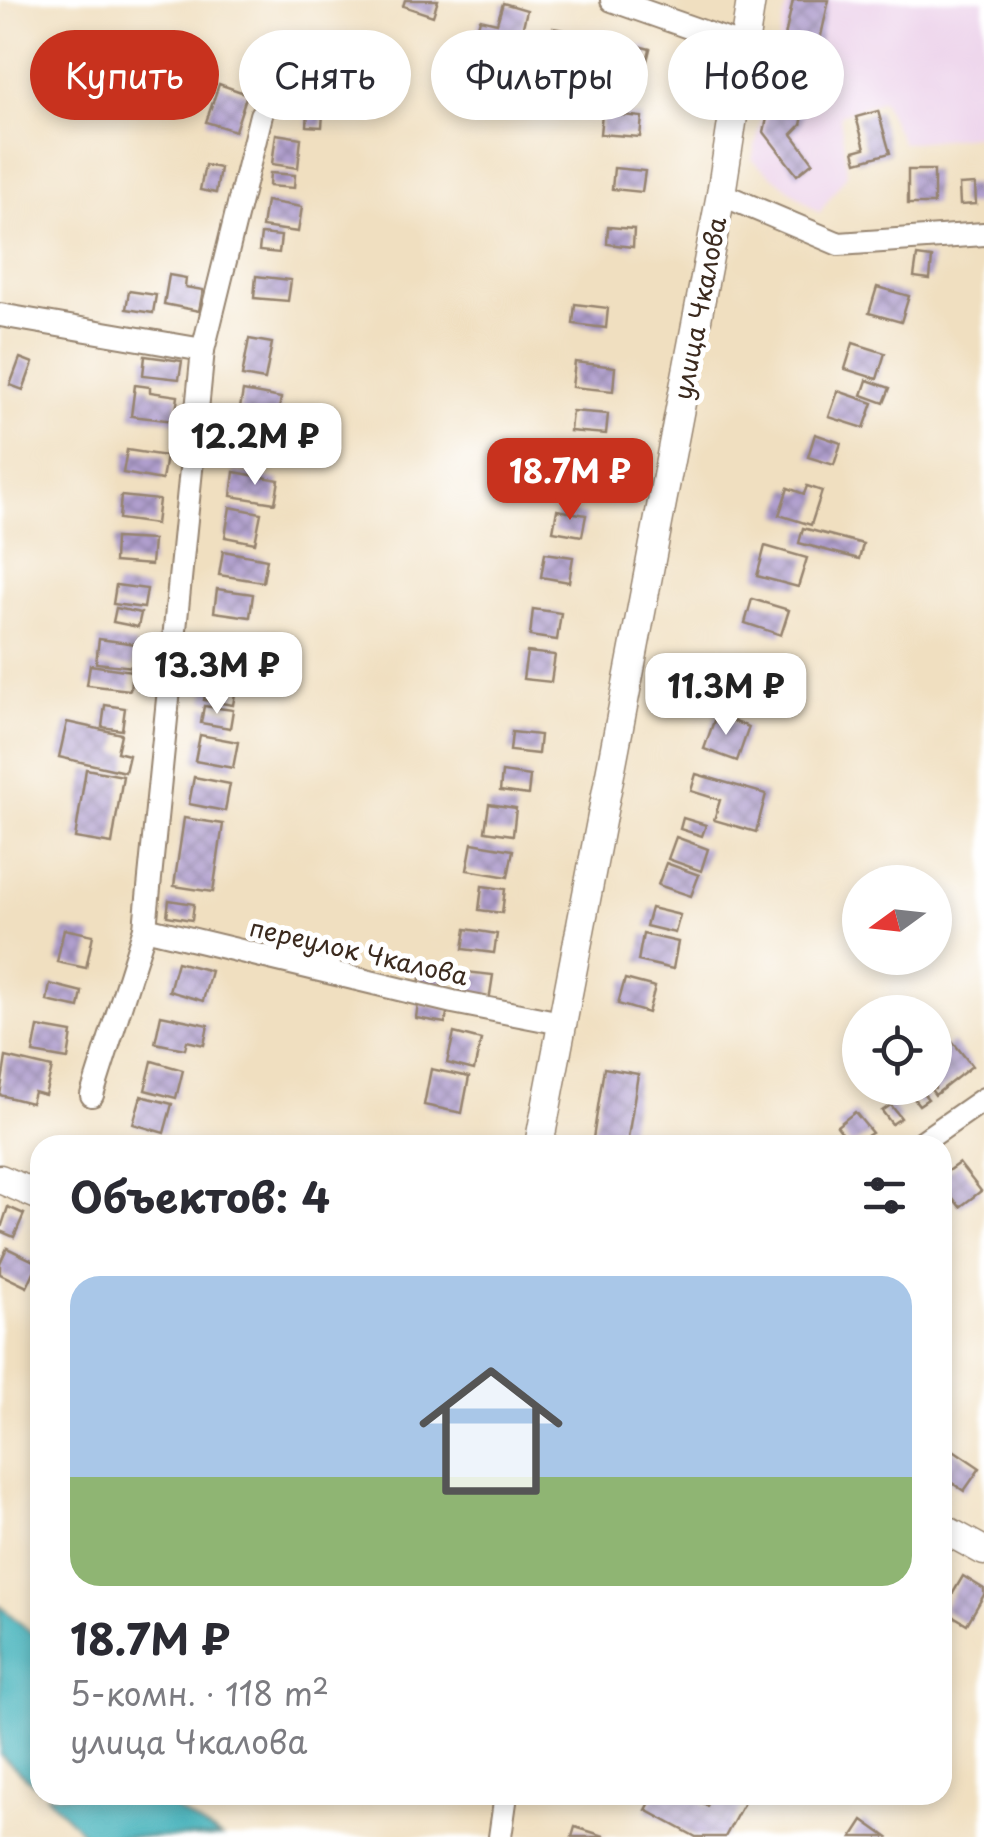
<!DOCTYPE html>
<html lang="ru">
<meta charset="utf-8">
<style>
body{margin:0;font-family:"Playpen Sans",sans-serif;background:#f7f7f7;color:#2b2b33;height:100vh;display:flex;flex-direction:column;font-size:38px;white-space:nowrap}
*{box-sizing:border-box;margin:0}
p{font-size:32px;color:#7c7c81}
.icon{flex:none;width:55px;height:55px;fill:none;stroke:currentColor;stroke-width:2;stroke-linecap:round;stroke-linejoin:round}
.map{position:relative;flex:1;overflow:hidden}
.drawer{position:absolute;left:30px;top:1135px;width:922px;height:670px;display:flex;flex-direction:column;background:#fff;border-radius:30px;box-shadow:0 5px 15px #0003}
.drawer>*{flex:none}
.guide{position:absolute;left:30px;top:30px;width:925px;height:90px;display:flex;gap:20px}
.needle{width:65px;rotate:255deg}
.fabs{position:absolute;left:842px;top:865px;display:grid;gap:20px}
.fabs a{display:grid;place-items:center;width:110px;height:110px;border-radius:50%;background:#fff;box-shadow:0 5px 15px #0003;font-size:50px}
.price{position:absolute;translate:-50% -85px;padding:0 22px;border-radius:20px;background:#fff;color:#222;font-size:32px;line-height:65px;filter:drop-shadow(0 2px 5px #0008)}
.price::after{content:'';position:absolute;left:50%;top:60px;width:30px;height:22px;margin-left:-15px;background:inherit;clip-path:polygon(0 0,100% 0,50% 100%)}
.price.selected{background:#c8321e;color:#fff}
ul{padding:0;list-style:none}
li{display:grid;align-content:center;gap:20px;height:530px;padding:0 40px}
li+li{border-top:2px solid #e1e1e2}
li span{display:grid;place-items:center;height:310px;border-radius:30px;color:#555}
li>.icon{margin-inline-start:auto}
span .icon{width:180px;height:180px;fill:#fffc;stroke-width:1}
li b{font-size:42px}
h2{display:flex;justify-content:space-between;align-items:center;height:120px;padding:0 40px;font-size:42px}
.pill{padding:0 35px;border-radius:45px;background:#fff;box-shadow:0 5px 15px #0003;font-size:35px;line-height:90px}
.pill.selected{background:#c8321e;color:#fff}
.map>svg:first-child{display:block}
.built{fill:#ecd1ea}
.water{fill:#3fb0b9;stroke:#3d6d6c;stroke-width:2.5}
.building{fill:url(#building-cross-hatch)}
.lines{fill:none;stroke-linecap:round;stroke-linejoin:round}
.minor-casing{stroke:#96846f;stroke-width:26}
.tertiary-casing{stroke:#96846f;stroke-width:31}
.minor{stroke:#fff;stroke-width:22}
.tertiary{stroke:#fff;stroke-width:28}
.labels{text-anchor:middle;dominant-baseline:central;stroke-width:10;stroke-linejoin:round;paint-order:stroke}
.street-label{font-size:25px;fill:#3b2a1e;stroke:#fff}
</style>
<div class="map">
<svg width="984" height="1837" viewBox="0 0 984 1837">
<defs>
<pattern id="building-cross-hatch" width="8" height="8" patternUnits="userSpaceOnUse" patternTransform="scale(2.5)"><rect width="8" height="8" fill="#b09fce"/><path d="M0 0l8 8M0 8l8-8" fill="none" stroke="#9082a7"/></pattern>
</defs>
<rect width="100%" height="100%" fill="#fff"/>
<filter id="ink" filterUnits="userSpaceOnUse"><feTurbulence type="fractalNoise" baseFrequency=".01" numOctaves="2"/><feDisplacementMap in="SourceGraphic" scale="20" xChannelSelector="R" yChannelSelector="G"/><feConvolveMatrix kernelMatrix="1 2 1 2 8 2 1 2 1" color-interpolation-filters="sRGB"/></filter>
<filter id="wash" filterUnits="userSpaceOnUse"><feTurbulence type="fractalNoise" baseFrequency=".0048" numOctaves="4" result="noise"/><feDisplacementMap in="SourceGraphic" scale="40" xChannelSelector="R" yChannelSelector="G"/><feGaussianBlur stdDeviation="2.25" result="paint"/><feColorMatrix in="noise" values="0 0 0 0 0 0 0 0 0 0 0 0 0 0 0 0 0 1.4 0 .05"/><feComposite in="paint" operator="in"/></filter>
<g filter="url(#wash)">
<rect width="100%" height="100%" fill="#f0dfc0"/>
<polygon class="built" points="788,0 984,0 984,135 902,143 882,100 840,115 847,174 819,213 752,160"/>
<g class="water">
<polygon points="0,1606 40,1640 40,1789 0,1755"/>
<polygon points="46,1795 161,1795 165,1803 221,1837 86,1837"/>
</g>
<g id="blocks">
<g class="building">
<polygon points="405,0 438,0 433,16 403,6"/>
<polygon points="793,0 829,0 801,125 792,134 813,162 797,175 764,132"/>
<polygon points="503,3 527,10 520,39 507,36 505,46 475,38 480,19 497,23"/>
<polygon points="553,28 575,32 564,93 542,89"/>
<polygon points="597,36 650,49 640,89 587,76"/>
<polygon points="286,47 312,58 304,76 278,65"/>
<polygon points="219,84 247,94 235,131 206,122"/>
<polygon points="308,111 323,113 322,127 307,126"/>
<polygon points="878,111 890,153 857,162 854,151 865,148 856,117"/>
<polygon points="602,113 642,117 640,137 600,134"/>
<polygon points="276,134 301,138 298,168 272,164"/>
<polygon points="205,165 220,168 216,193 200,190"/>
<polygon points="614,168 645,171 642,192 612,189"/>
<rect x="908" y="170" width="26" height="34"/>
<polygon points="270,173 295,175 294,188 269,186"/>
<polygon points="975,184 976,204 960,205 959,185"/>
<polygon points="266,201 302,207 298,232 262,227"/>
<polygon points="608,227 634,229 633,247 607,244"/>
<polygon points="261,234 281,236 279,253 259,251"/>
<polygon points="917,256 932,258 930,279 914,277"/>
<polygon points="169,275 186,278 185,287 203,290 199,311 164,304"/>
<polygon points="256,276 291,280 288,301 254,298"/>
<polygon points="877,287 909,296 901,322 869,313"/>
<polygon points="129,291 156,295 153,313 126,309"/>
<polygon points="575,304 608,308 606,328 573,324"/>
<polygon points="249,339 272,343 265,380 242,376"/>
<polygon points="853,343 885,353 877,379 845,369"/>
<polygon points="145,356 182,361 179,379 143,375"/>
<polygon points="20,358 33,363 23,390 10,385"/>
<polygon points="575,362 615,367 613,391 572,387"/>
<polygon points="867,380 890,388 884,403 862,395"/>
<polygon points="135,385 150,387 150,392 178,396 175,421 131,416"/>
<polygon points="243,391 281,398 277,421 239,414"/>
<polygon points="838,391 873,403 864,428 829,417"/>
<polygon points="572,411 608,414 606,434 570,431"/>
<polygon points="237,432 274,436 272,455 235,451"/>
<polygon points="815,434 841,443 834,465 808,457"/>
<polygon points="127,450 166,456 162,480 123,473"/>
<polygon points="566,462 596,466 593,492 562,487"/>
<polygon points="234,472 279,480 275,503 231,496"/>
<polygon points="807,486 822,491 811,525 779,515 788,488 804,494"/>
<polygon points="121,496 159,500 156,524 119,519"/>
<polygon points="230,507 261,513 255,543 225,537"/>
<polygon points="557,510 586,515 582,536 553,531"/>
<polygon points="803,528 863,544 859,559 799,543"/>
<polygon points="115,538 153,540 151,565 114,562"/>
<polygon points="765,546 807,558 798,587 757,576"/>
<polygon points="223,551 267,559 263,582 219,575"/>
<polygon points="545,553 573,557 569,582 541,577"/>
<polygon points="116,585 147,589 144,608 113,604"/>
<polygon points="217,589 253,594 250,617 214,612"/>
<polygon points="752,599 789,610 781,635 745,623"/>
<polygon points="116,608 141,613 138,627 113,622"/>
<polygon points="533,609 561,613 557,640 530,636"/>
<polygon points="99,639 136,644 133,667 96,663"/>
<polygon points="213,646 241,651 236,681 207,675"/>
<polygon points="527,652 555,655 551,682 523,679"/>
<polygon points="90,665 132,671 130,690 87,685"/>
<polygon points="207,683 236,688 233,705 204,700"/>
<polygon points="105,705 125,708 122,730 102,727"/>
<polygon points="204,706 233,710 230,728 201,723"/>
<polygon points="716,715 749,727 737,761 704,749"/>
<polygon points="67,722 121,734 117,752 129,755 125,772 59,757"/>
<polygon points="512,732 540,735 538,754 510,751"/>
<polygon points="200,735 238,742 233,768 195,761"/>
<polygon points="86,769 123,776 112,844 75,838"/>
<polygon points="502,772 530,776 528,795 500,791"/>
<polygon points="696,774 766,794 756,832 714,820 720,800 691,791"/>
<polygon points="194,777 230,784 225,811 189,804"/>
<polygon points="489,804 516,808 513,835 485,831"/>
<polygon points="184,818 223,824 213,892 174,886"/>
<polygon points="683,818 706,825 702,836 680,829"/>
<polygon points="676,837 708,849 701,871 668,859"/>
<polygon points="472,843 513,850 508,877 467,870"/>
<polygon points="666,863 699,875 691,896 658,885"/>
<polygon points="482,886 505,889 502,913 479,910"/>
<polygon points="169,900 194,904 192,920 167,916"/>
<polygon points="651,908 680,915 675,933 646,926"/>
<polygon points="64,929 93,935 86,968 57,962"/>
<polygon points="466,929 497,934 494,953 463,949"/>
<polygon points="643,934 678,942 673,969 638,961"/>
<polygon points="177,962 211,971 203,1001 169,991"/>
<polygon points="421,972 443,976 441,988 419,985"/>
<polygon points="466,972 493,975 489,1001 464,998"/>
<polygon points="625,979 655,987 648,1013 618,1004"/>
<polygon points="50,984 82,992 79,1008 47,1001"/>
<polygon points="418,1003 448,1009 445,1023 416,1018"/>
<polygon points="161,1015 208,1025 204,1045 187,1041 185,1049 155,1043"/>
<polygon points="38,1027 72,1033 68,1059 33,1053"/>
<polygon points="454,1033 481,1040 474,1070 447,1063"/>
<polygon points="953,1042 972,1066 935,1095 930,1088 935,1088 935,1055"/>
<polygon points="6,1057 52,1068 45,1095 34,1092 31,1103 0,1095"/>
<polygon points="152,1061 183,1070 176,1098 145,1090"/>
<polygon points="604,1068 638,1074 627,1145 592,1145"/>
<polygon points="431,1069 469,1077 462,1113 424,1105"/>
<polygon points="916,1088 919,1088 928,1099 919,1105 909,1092"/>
<polygon points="141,1096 172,1104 164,1133 133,1124"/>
<polygon points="891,1105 901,1118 892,1124 882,1111"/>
<polygon points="855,1112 872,1133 851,1145 837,1126"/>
<polygon points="959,1163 981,1191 960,1207 942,1184 942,1175"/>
<polygon points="8,1207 24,1214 14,1237 0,1231"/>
<polygon points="7,1248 38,1263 27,1287 0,1274 0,1263"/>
<polygon points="952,1449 980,1468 964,1491 942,1476 942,1463"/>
<polygon points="963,1576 984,1589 984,1595 967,1624 943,1610"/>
<polygon points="654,1795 687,1795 707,1806 712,1795 748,1795 725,1837 696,1837 646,1810"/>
<polygon points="863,1820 887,1837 852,1837"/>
<polygon points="575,1827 604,1836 604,1837 572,1837"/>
</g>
</g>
</g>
<g filter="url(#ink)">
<use href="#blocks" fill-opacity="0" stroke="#96846f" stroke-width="2.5"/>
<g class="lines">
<g class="minor-casing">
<g id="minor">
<polyline points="612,0 743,46"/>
<polyline points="721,194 839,244 984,234"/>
<polyline points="0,315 203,350 145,928 92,1095"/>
<polyline points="203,350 261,115"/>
<polyline points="145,928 453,1002 561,1023"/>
<polyline points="918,1145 984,1099"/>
<polyline points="500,1837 506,1795"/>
</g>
</g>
<g class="tertiary-casing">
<g id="tertiary">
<polyline points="539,1145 721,194 751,0"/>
<polyline points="0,1179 40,1196"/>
<polyline points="942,1528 984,1551"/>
</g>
</g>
<use href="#minor" class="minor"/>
<use href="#tertiary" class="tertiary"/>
</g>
</g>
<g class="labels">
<g class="street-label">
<text transform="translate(699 308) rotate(-79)">улица Чкалова</text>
<text transform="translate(359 951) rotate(13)">переулок Чкалова</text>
</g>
</g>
</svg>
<div class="fabs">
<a><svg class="needle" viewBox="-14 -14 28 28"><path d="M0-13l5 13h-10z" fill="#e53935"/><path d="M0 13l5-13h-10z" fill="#7c7c81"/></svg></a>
<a><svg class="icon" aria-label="locate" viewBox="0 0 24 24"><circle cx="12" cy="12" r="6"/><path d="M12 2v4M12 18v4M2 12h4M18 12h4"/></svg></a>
</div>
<b class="price" style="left:255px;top:488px">12.2M ₽</b>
<b class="price selected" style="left:570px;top:523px">18.7M ₽</b>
<b class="price" style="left:217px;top:717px">13.3M ₽</b>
<b class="price" style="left:726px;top:738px">11.3M ₽</b>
<div class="guide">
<a class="pill selected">Купить</a>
<a class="pill">Снять</a>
<a class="pill">Фильтры</a>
<a class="pill">Новое</a>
</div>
<section class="drawer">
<h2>Объектов: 4<svg class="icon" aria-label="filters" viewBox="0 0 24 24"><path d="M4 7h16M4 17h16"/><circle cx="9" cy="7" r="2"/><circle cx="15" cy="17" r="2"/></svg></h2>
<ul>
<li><span style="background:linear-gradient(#a9c7e8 65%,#8fb573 0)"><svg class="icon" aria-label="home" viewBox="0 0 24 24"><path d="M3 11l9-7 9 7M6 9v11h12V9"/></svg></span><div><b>18.7M ₽</b><p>5-комн. · 118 m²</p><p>улица Чкалова</p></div></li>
</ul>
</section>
</div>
